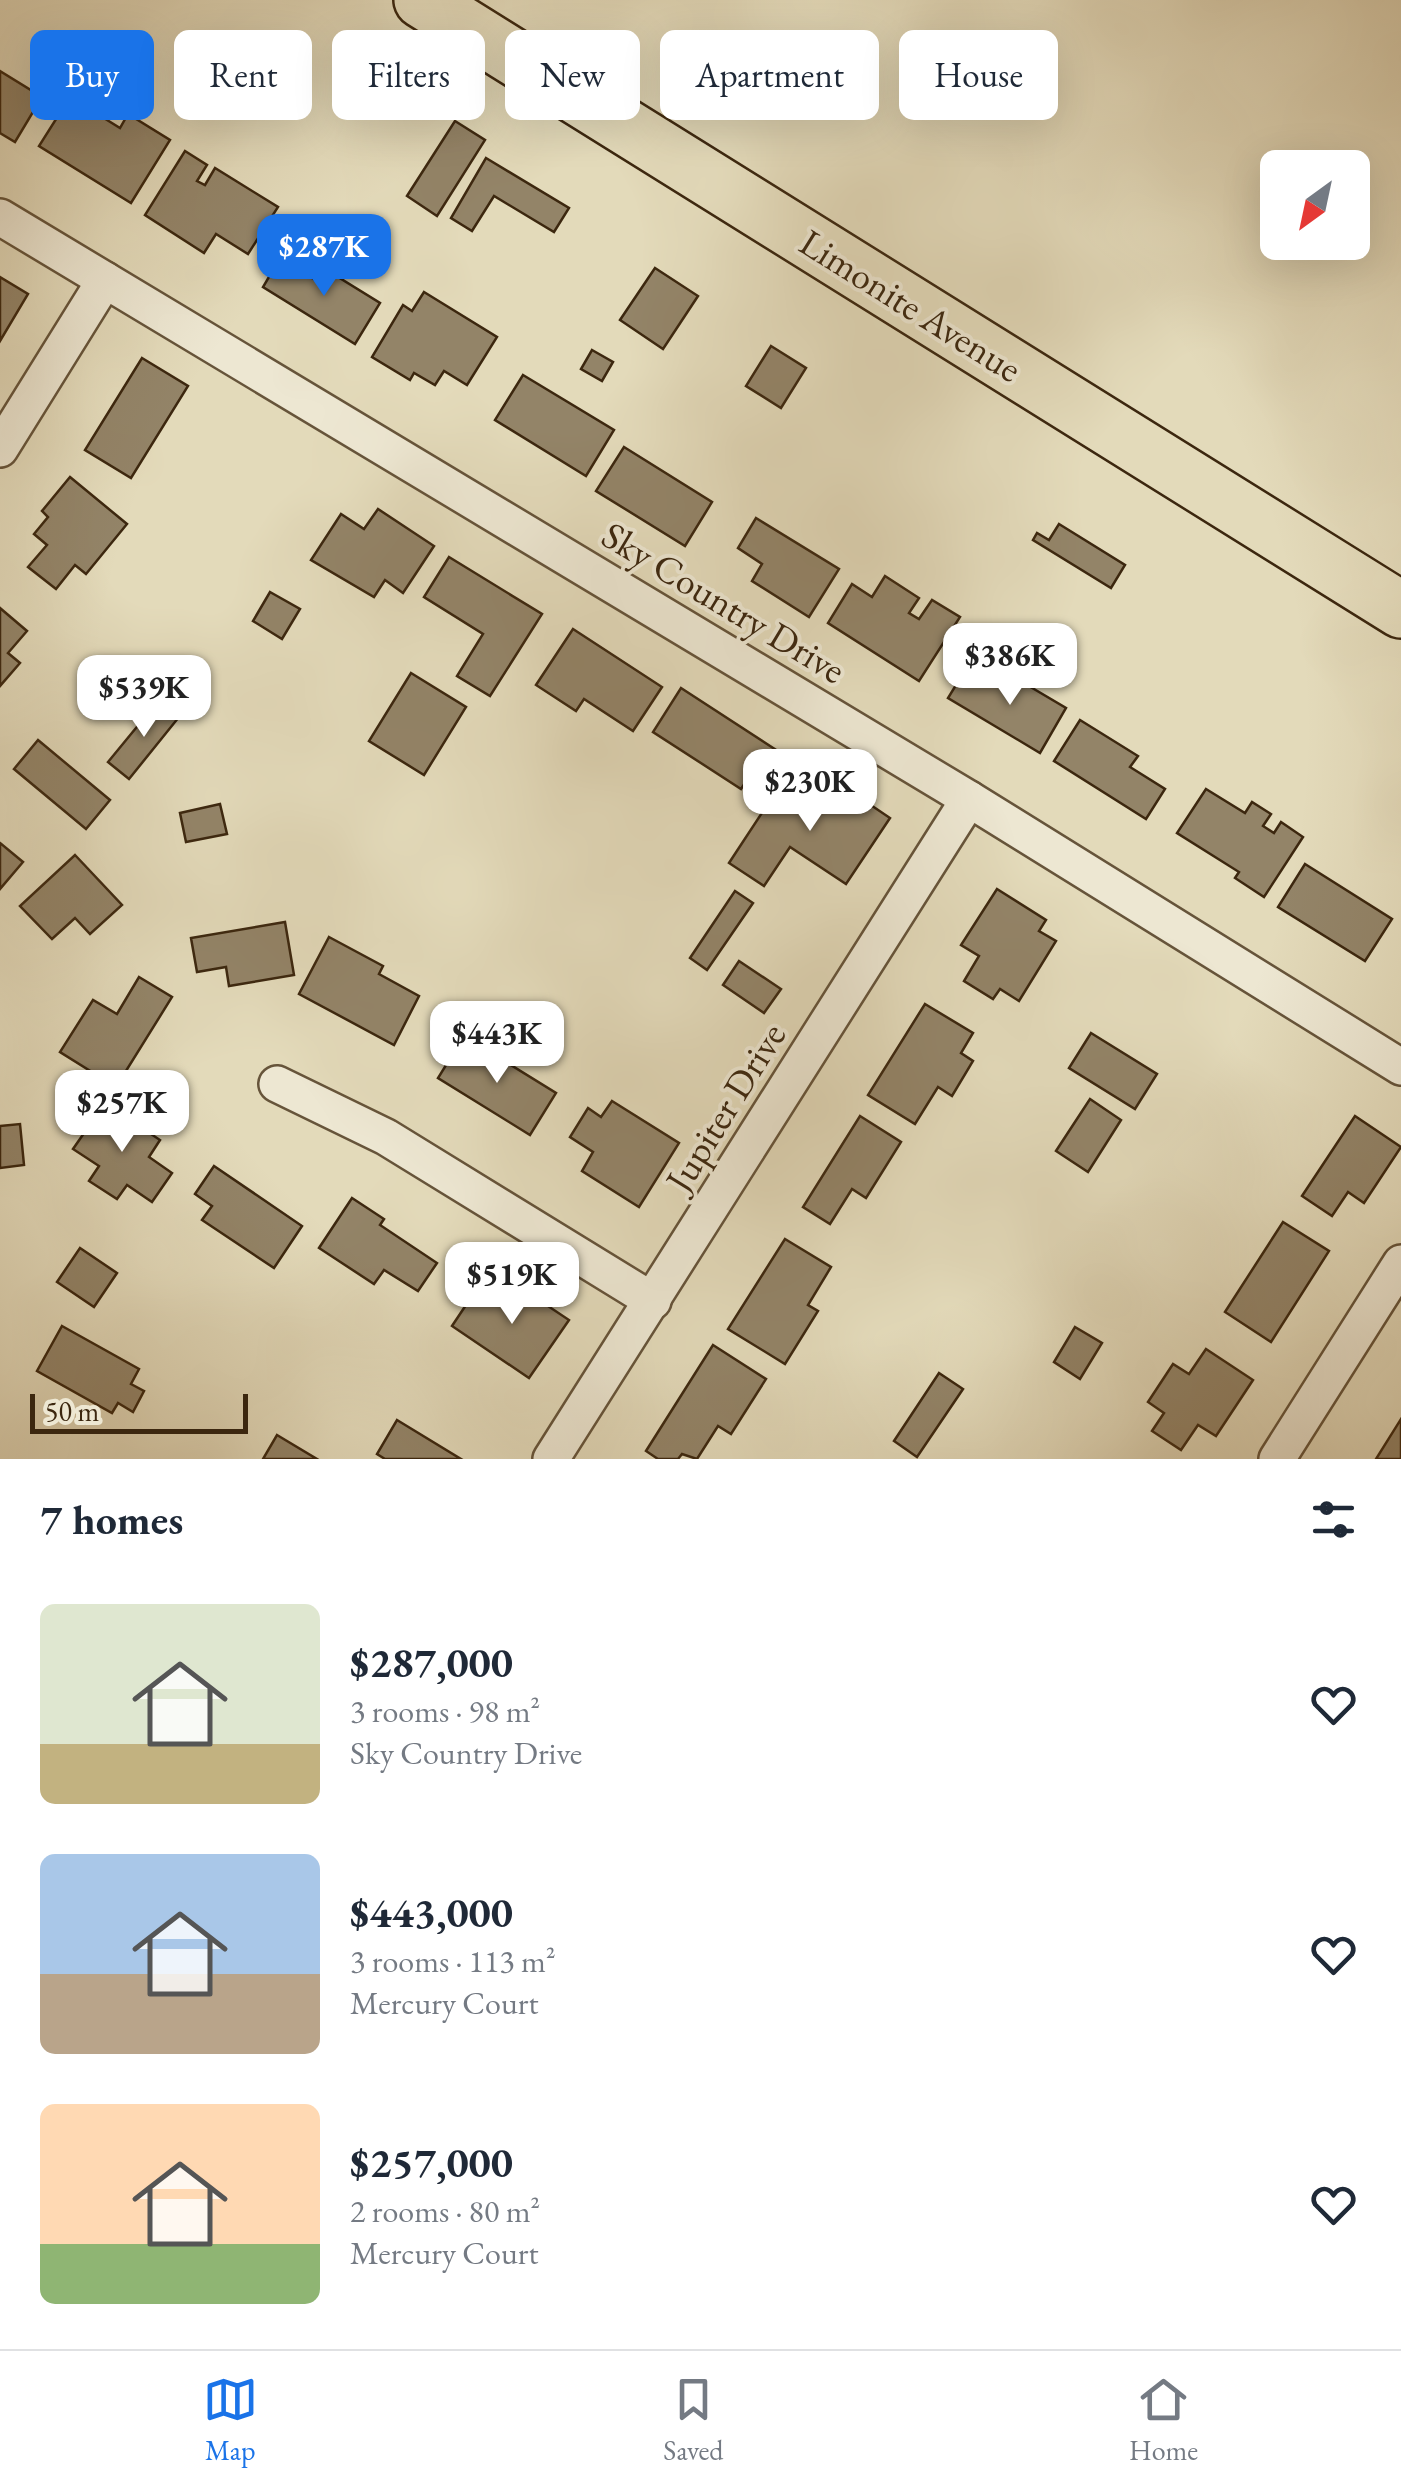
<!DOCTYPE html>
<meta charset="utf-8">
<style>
body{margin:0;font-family:"EB Garamond",serif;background:#f2f2f3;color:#1f2937;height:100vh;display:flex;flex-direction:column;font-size:38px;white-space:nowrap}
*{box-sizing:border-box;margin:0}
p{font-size:32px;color:#747a83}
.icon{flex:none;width:55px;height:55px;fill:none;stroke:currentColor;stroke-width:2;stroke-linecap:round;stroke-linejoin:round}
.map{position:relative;height:1459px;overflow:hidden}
.panel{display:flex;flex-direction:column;background:#fff;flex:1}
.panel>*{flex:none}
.banner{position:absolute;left:30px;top:30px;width:1342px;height:90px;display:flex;gap:20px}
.needle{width:65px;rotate:213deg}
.tools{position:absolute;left:1260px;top:150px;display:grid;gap:20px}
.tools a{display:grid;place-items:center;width:110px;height:110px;border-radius:15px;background:#fff;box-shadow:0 10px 40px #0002;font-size:50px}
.scale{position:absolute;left:30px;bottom:25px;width:218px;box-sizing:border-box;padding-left:10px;border:5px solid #3c270f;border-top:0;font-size:28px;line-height:35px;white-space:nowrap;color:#3c270f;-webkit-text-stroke:8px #ede7d2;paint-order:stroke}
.price{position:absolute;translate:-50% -85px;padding:0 22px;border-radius:20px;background:#fff;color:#222;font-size:32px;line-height:65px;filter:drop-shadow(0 2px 5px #0008)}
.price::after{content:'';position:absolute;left:50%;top:60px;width:30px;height:22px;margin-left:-15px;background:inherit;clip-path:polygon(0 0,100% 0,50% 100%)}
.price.active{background:#1a73e8;color:#fff}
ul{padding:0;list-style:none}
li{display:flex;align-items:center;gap:30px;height:250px;padding:0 40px}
li span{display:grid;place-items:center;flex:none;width:280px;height:200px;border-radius:15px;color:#555}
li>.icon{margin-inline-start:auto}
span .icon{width:120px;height:120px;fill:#fffc;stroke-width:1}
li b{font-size:42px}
h2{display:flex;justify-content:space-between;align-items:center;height:120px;padding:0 40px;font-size:42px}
.chip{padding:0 35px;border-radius:15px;background:#fff;box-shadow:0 10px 40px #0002;font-size:35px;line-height:90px}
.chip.active{background:#1a73e8;color:#fff}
.dock{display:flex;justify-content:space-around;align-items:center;height:140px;border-top:2px solid #e0e1e3;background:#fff;font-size:28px;color:#747a83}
.dock a{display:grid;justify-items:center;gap:5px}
.dock .active{color:#1a73e8}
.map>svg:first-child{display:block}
.building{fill:#938468;stroke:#3c270f;stroke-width:2.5}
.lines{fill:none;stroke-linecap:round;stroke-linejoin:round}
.minor-casing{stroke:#66543a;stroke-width:40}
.primary-casing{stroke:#3c270f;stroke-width:60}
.minor{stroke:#ede7d2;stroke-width:35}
.primary{stroke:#e3daba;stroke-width:55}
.labels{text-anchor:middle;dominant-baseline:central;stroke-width:8;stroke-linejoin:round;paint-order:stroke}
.street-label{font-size:38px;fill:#3c270f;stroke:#ede7d2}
</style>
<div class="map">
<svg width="1401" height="1459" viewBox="0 0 1401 1459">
<rect width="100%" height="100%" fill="#e3daba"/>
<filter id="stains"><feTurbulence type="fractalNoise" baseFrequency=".002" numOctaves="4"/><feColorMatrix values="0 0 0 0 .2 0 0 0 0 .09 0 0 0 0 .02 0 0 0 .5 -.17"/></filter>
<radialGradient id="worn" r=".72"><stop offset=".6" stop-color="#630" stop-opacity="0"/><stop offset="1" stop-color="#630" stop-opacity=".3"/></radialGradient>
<g class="building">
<polygon points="0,71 42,97 15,142 0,133"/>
<polygon points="70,97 120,128 128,114 170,140 131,203 39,146"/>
<polygon points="455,121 485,140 437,216 407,196"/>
<polygon points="185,151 207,165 197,181 205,185 215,168 278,207 248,254 216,234 204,253 145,215"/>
<polygon points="486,158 569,208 554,232 494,196 472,231 451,218"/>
<polygon points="280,258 317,281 325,269 380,303 355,344 263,287"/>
<polygon points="655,268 698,296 663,349 620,320"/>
<polygon points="0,277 28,294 0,341"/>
<polygon points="424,292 497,337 467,385 444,371 435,385 414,373 410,380 372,357 403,305 412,311"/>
<polygon points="771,346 806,368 781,408 746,386"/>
<polygon points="592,350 613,362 602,381 581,369"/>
<polygon points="142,358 188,386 131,478 85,450"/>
<polygon points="523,375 614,430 586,476 495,420"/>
<polygon points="624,447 712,502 685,546 596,491"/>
<polygon points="70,477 127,524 86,574 75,565 56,589 28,567 47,545 34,534 48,517 42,511"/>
<polygon points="378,509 434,546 403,593 385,580 374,597 311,560 341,514 364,529"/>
<polygon points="756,518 839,569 809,617 752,581 762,564 738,548"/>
<polygon points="1059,524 1125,565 1111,588 1033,540 1037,533 1049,540"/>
<polygon points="449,557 542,614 490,696 457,676 483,634 424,597"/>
<polygon points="885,576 919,598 909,613 919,619 932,600 960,617 919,681 828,623 852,584 872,597"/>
<polygon points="270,592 300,609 282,639 253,621"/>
<polygon points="0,608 27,631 8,653 20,663 0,686"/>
<polygon points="573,629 662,687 633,731 584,699 576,711 536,685"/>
<polygon points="967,667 1004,689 1012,676 1066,708 1040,753 948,698"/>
<polygon points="411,673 466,707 424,775 369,741"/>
<polygon points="681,688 784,755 767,780 753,771 741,789 653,732"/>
<polygon points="159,700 179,717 129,779 108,762"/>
<polygon points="1080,720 1138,756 1130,767 1165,789 1146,819 1054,761"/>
<polygon points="38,740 110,800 86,829 14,769"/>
<polygon points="783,781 818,804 828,789 847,802 853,793 890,818 846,884 790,847 764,886 729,863"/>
<polygon points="1206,789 1245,813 1252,802 1271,814 1263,826 1274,833 1281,822 1303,837 1264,897 1235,878 1239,872 1177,833"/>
<polygon points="220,804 227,834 186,842 180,813"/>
<polygon points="0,843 23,862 0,889"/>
<polygon points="75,855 122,905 90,934 75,918 52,939 20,906"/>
<polygon points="1305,864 1392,919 1365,961 1278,907"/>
<polygon points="997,889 1046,920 1039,931 1056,941 1019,1001 1000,989 993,999 964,981 979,956 961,945"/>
<polygon points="735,891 753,903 707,970 690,958"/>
<polygon points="285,922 294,975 229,986 226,967 197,972 191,938"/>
<polygon points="329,937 383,966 379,974 419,996 394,1045 299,994"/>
<polygon points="739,961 781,989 764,1013 723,985"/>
<polygon points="139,977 172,997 116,1087 60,1052 93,1000 117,1014"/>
<polygon points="925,1004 973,1033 961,1053 973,1061 952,1096 938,1087 915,1124 868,1095"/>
<polygon points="1091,1033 1157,1074 1135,1109 1069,1068"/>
<polygon points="464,1036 556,1093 530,1135 438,1078"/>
<polygon points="1090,1099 1121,1120 1088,1172 1056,1151"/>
<polygon points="612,1101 679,1143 639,1207 582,1171 593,1152 570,1137 588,1108 601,1117"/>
<polygon points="105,1103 160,1140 149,1157 172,1173 152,1202 127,1185 117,1199 89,1181 99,1166 73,1149"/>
<polygon points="860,1116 901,1142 866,1198 852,1189 830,1224 803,1207"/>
<polygon points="1355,1116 1401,1147 1364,1203 1348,1192 1332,1216 1302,1196"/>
<polygon points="20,1124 24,1165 0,1168 0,1126"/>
<polygon points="214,1166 302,1226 274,1268 202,1220 212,1206 195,1194"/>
<polygon points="352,1198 384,1219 380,1225 437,1263 418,1291 384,1270 374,1284 319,1248"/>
<polygon points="1283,1222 1329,1251 1271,1342 1225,1312"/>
<polygon points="785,1239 831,1267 808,1305 818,1311 785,1364 728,1329"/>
<polygon points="80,1248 117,1273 94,1307 57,1282"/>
<polygon points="512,1282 569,1320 529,1378 452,1326 478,1287 499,1301"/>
<polygon points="62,1326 139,1369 131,1384 144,1391 133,1412 118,1403 112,1413 37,1371"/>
<polygon points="1075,1327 1102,1343 1080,1379 1054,1362"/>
<polygon points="713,1345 766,1379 731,1434 718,1426 697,1459 682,1454 678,1459 658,1459 646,1451"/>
<polygon points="1206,1349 1253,1380 1216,1436 1198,1425 1181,1450 1152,1431 1164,1413 1148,1402 1173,1364 1189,1374"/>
<polygon points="939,1373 963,1389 917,1457 894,1441"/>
<polygon points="1401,1419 1401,1459 1376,1459"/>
<polygon points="397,1420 461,1459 385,1459 377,1454"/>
<polygon points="277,1435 317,1459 263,1459"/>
</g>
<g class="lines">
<g class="minor-casing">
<g id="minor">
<polyline points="0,217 969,799 1401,1067"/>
<polyline points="0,449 105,280"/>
<polyline points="277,1084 386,1137 653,1301"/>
<polyline points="551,1459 969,799"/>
<polyline points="1277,1459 1401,1263"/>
</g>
</g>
<g class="primary-casing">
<polyline id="primary" points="422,0 1401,610"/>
</g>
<use href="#minor" class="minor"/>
<use href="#primary" class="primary"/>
</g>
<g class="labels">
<g class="street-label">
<text transform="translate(911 305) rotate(32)">Limonite Avenue</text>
<text transform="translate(724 602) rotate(31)">Sky Country Drive</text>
<text transform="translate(725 1107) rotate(-58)">Jupiter Drive</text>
</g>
</g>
<rect width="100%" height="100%" filter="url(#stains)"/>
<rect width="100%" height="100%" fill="url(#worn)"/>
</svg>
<div class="tools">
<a><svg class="needle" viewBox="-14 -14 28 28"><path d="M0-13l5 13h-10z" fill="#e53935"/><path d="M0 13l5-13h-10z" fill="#747a83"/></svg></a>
</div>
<div class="scale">50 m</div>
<b class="price active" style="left:324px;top:299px">$287K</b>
<b class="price" style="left:1010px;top:708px">$386K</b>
<b class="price" style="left:144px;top:740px">$539K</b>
<b class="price" style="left:810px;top:834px">$230K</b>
<b class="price" style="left:497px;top:1086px">$443K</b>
<b class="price" style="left:122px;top:1155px">$257K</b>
<b class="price" style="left:512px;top:1327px">$519K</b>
<div class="banner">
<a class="chip active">Buy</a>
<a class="chip">Rent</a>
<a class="chip">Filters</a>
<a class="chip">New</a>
<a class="chip">Apartment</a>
<a class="chip">House</a>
</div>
</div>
<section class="panel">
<h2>7 homes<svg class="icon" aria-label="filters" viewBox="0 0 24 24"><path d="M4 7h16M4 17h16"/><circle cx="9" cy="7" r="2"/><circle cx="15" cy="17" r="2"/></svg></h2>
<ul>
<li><span style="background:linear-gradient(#dfe7d0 70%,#c2b280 0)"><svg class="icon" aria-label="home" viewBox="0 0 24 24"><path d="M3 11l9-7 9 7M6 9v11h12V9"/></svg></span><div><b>$287,000</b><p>3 rooms · 98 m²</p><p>Sky Country Drive</p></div><svg class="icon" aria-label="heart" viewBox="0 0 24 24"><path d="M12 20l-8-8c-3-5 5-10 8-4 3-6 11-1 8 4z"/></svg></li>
<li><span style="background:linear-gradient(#a9c7e8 60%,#b9a48a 0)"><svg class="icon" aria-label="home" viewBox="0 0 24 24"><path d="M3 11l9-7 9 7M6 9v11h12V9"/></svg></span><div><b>$443,000</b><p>3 rooms · 113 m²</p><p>Mercury Court</p></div><svg class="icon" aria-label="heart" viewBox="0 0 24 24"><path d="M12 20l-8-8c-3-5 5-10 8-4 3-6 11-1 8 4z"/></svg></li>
<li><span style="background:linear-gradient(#ffd9b3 70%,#8fb573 0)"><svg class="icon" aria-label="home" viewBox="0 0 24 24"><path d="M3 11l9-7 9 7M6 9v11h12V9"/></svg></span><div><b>$257,000</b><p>2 rooms · 80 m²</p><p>Mercury Court</p></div><svg class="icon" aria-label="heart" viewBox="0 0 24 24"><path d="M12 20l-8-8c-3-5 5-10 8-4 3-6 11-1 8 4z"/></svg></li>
</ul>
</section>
<nav class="dock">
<a class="active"><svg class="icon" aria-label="map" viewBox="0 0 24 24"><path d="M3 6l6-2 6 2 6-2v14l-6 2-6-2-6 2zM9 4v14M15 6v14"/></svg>Map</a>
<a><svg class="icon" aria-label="saved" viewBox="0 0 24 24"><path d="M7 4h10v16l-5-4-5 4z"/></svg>Saved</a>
<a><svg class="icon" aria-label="home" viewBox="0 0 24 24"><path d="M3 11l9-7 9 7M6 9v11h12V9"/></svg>Home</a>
</nav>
